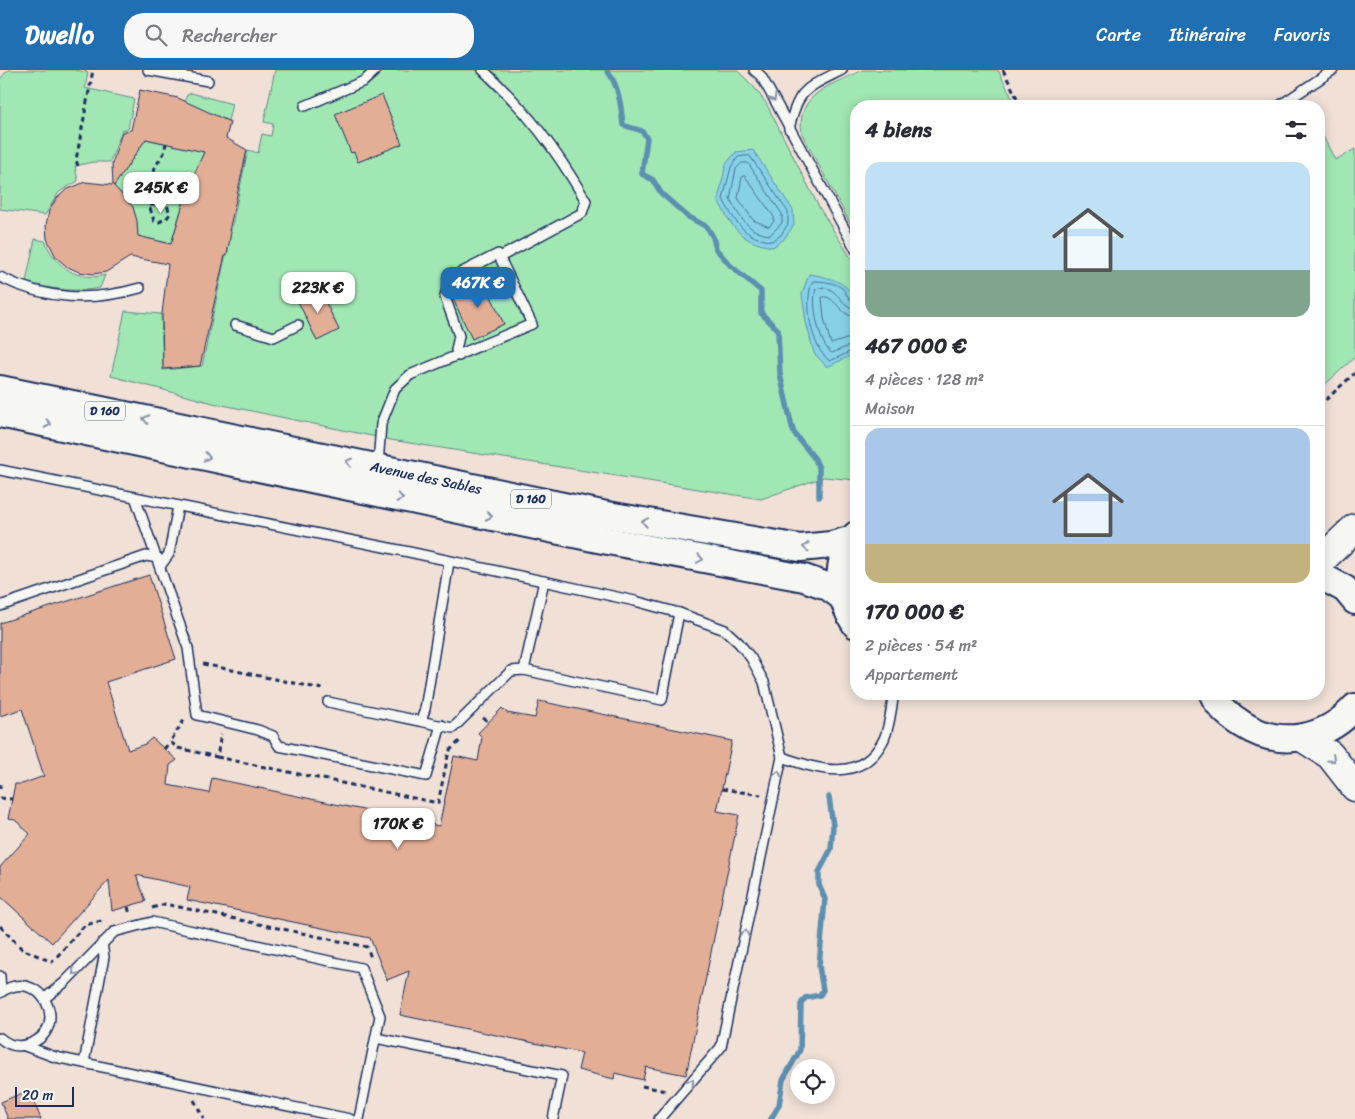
<!DOCTYPE html>
<html lang="fr">
<meta charset="utf-8">
<style>
body{margin:0;font-family:Sriracha,sans-serif;background:#f7f7f7;color:#2b2b33;height:100vh;display:flex;flex-direction:column;font-size:19px;white-space:nowrap}
*{box-sizing:border-box;margin:0}
p{font-size:16px;color:#7c7c81}
.icon{flex:none;width:28px;height:28px;fill:none;stroke:currentColor;stroke-width:2;stroke-linecap:round;stroke-linejoin:round}
.map{position:relative;flex:1;overflow:hidden}
.sheet{position:absolute;left:850px;top:30px;width:475px;height:600px;display:flex;flex-direction:column;background:#fff;border-radius:20px;box-shadow:0 2px 12px #0003}
.sheet>*{flex:none}
.tools{position:absolute;left:790px;top:989px;display:grid;gap:10px}
.tools a{display:grid;place-items:center;width:45px;height:45px;border-radius:50%;background:#fff;box-shadow:0 2px 12px #0003;font-size:25px}
.scale{position:absolute;left:15px;bottom:12px;width:59px;box-sizing:border-box;padding-left:5px;border:2px solid #1b2f5e;border-top:0;font-size:14px;line-height:18px;white-space:nowrap;color:#1b2f5e;-webkit-text-stroke:4px #f6f6f2;paint-order:stroke}
.price{position:absolute;translate:-50% -42px;padding:0 11px;border-radius:10px;background:#fff;color:#222;font-size:16px;line-height:32px;filter:drop-shadow(0 1px 2px #0008)}
.price::after{content:'';position:absolute;left:50%;top:30px;width:15px;height:11px;margin-left:-8px;background:inherit;clip-path:polygon(0 0,100% 0,50% 100%)}
.price.selected{background:#1f6fb2;color:#fff}
ul{padding:0;list-style:none}
li{display:grid;align-content:center;gap:10px;height:265px;padding:0 15px}
li+li{border-top:1px solid #e1e1e2}
li span{display:grid;place-items:center;height:155px;border-radius:15px;color:#555}
li>.icon{margin-inline-start:auto}
span .icon{width:90px;height:90px;fill:#fffc;stroke-width:1}
li b{font-size:21px}
h2{display:flex;justify-content:space-between;align-items:center;height:60px;padding:0 15px;font-size:21px}
header{display:flex;align-items:center;gap:30px;box-sizing:border-box;height:70px;padding:0 25px;background:#1f6fb2;color:#fff}
header strong{font-size:24px}
nav{display:flex;gap:28px;margin-inline-start:auto;font-size:18px}
.search{width:350px;height:45px;background:#f7f7f7;display:flex;align-items:center;gap:12px;box-sizing:border-box;padding:0 18px;border-radius:20px;color:#7c7c81;font-size:19px}
.map>svg:first-child{display:block}
.green{fill:#a1e7b3;stroke:#5e8b88}
.water{fill:#87d1e8;stroke:#5c90b1}
.lines{fill:none;stroke-linecap:round;stroke-linejoin:round}
.shore{stroke:#467095;stroke-width:1}
.stream{stroke:#5c90b1;stroke-width:5.5}
.building{fill:#e2ae96;stroke:#1b2f5e;fill-rule:evenodd}
.service-casing{stroke:#1b2f5e;stroke-width:12}
.primary-casing{stroke:#1b2f5e;stroke-width:30}
.trunk-casing{stroke:#1b2f5e;stroke-width:31}
.path{stroke:#1b2f5e;stroke-width:3;stroke-dasharray:5 4;stroke-linecap:butt}
.service{stroke:#f6f6f2;stroke-width:9}
.primary{stroke:#f6f6f2;stroke-width:26}
.trunk{stroke:#f6f6f2;stroke-width:28}
.oneway{stroke:#8892a8}
.labels{text-anchor:middle;dominant-baseline:central;stroke-width:4.5;stroke-linejoin:round;paint-order:stroke}
.shield{fill:#f6f6f2;stroke:#5d6b8a;stroke-width:1}
.shield-label{font-size:12px;font-weight:bold;fill:#1b2f5e}
.street-label{font-size:14px;fill:#1b2f5e;stroke:#f6f6f2}
</style>
<header>
<strong>Dwello</strong>
<div class="search"><svg class="icon" aria-label="search" viewBox="0 0 24 24"><circle cx="10" cy="10" r="6"/><path d="M15 15l6 6"/></svg>Rechercher</div>
<nav><a>Carte</a><a>Itinéraire</a><a>Favoris</a></nav>
</header>
<div class="map">
<svg width="1355" height="1049" viewBox="0 0 1355 1049">
<rect width="100%" height="100%" fill="#f0e0d6"/>
<filter id="ink" filterUnits="userSpaceOnUse"><feTurbulence type="fractalNoise" baseFrequency=".02" numOctaves="2"/><feDisplacementMap in="SourceGraphic" scale="10" xChannelSelector="R" yChannelSelector="G"/><feConvolveMatrix kernelMatrix="1 2 1 2 8 2 1 2 1" color-interpolation-filters="sRGB"/></filter>
<g filter="url(#ink)">
<g class="green">
<polygon points="8,0 73,0 88,2 85,18 134,29 128,59 122,60 110,92 93,92 75,96 78,111 59,122 45,145 0,139 0,9"/>
<polygon points="275,0 737,0 754,17 766,33 820,139 856,196 856,410 824,407 761,429 391,370 213,333 111,306 125,241 161,244 163,300 202,296 248,80 258,83 262,64 271,66 273,54 264,52"/>
<path d="M863,0H998L1016,36H856V164L802,64C795,23 832,15 863,0Z"/>
<polygon points="191,23 232,34 228,51 183,34 187,25"/>
<polygon points="1319,58 1335,90 1355,79 1355,287 1319,320"/>
<path d="M146,69L183,77L208,73L187,121L171,174L137,166C138,145 131,128 113,117Z"/>
<path d="M35,169L45,171C56,197 77,212 105,205L100,218C74,223 51,219 26,212Z"/>
</g>
<g class="water">
<path d="M753,80L793,140L794,155L784,169L773,177C740,172 732,157 718,130L726,94L736,82Z"/>
<path d="M809,204C866,212 856,236 856,283L827,297L814,283L806,252L802,224Z"/>
</g>
<g class="lines">
<g class="shore">
<path d="M750,86L788,142V154L781,165L772,171C745,169 734,151 723,129L731,97L738,87Z"/>
<path d="M742,93H748L782,144V153L770,165C748,163 739,146 730,129L736,99Z"/>
<polygon points="745,106 774,147 774,151 769,157 753,150 738,128 742,107"/>
<path d="M856,233C848,231 848,224 842,218C834,212 822,211 813,211C803,230 811,279 830,291L856,279"/>
<path d="M856,239C840,238 836,211 816,219C811,232 819,276 832,283L856,273"/>
<path d="M856,247C839,246 836,225 822,227L824,248L831,274L856,266"/>
</g>
<g class="stream">
<path d="M607,0C619,16 621,35 623,55L642,61L647,68L642,104L653,110L661,123L687,146L707,157L713,167L716,179L730,195L761,221V243L778,260L780,304L792,357L794,363L815,389L819,398V427"/>
<polyline points="771,1049 779,1035 783,1010 800,980 801,934 805,928 820,925 823,920 819,896 825,829 819,815 819,802 831,779 833,756 829,727"/>
</g>
</g>
<g class="building">
<path d="M140,20L178,28L230,52L226,68L247,80L229,161L231,162L227,185H225L200,296L163,299L162,244L168,194L130,187L106,202L93,204L79,202L66,196L56,187L47,169L46,155L49,141L56,129L66,120L85,112L113,115L112,94L122,62L131,60ZM146,69L204,82L187,121L171,174L138,166L137,151L133,137L114,116Z"/>
<polygon points="382,25 402,74 358,92 354,82 351,83 335,44"/>
<polygon points="482,207 504,254 472,269 452,227 469,219 467,214"/>
<polygon points="318,216 339,260 317,271 296,227"/>
<polygon points="149,505 176,589 106,612 128,680 145,674 152,668 177,690 170,695 168,715 209,723 212,708 439,756 454,686 478,691 482,667 478,663 502,638 507,643 535,648 539,631 732,671 717,741 739,745 686,1005 646,997 643,1010 615,1003 614,1009 578,1000 582,983 400,945 409,901 387,910 370,868 187,830 190,817 136,805 146,831 112,841 109,810 52,873 0,826 0,797 30,764 15,750 8,749 15,714 22,714 44,706 22,639 0,646 0,553"/>
<polygon points="29,1020 41,1049 8,1049 1,1032"/>
</g>
<g class="lines">
<g class="service-casing">
<g id="service">
<polyline points="148,0 208,11"/>
<path d="M483,0C528,42 555,78 586,131L582,143L500,187"/>
<polyline points="754,0 761,6 774,29 856,180"/>
<polyline points="305,36 364,11 376,0"/>
<polyline points="1279,36 1333,0"/>
<path d="M789,59C798,18 807,18 842,0"/>
<path d="M0,207C46,230 91,232 140,218"/>
<polyline points="235,255 274,267 298,255"/>
<polyline points="378,395 381,354 395,319 410,305 532,254 498,184 450,208 445,227 459,266 456,280 459,286"/>
<polyline points="0,400 409,482 635,531 679,543 725,560 739,573 751,588 764,612 782,687 721,977 659,1049"/>
<polyline points="135,427 188,578 197,645 258,660 273,666 279,676 426,706 441,655"/>
<polyline points="161,495 169,484 178,436"/>
<polyline points="0,536 146,486 158,488"/>
<polyline points="524,600 544,511"/>
<polyline points="328,632 453,658 511,601 524,600 662,630 679,543"/>
<polyline points="421,651 425,639 449,492"/>
<path d="M782,687C819,700 862,714 884,669C890,656 891,638 894,624"/>
<polyline points="0,906 1,922"/>
<path d="M0,923C40,894 73,959 29,974C18,978 8,975 0,968"/>
<polyline points="45,928 64,913 114,862 152,852 361,898 380,946 359,1049"/>
<polyline points="376,968 562,1006 553,1049"/>
<polyline points="25,976 55,987 84,993 350,1049"/>
<polyline points="84,993 104,887 102,873"/>
</g>
</g>
<g class="primary-casing">
<g id="primary">
<polyline points="0,319 602,444 800,478 831,475 853,469"/>
<polyline points="0,344 598,469 804,508 827,516 842,527"/>
<path d="M856,465C833,491 838,528 856,555"/>
<polyline points="1319,505 1345,519 1355,531"/>
<path d="M1213,624C1218,636 1231,647 1242,654C1280,679 1325,670 1355,637"/>
</g>
</g>
<g class="trunk-casing">
<g id="trunk">
<polyline points="1319,492 1355,458"/>
<polyline points="1303,668 1330,685 1355,717"/>
</g>
</g>
<g class="path">
<polyline points="1003,0 1021,36"/>
<polyline points="78,96 76,90 93,0"/>
<polyline points="150,135 167,135 170,144 166,149 159,152 154,151 145,121 146,115 153,107 155,97 164,83 166,73"/>
<polyline points="1319,336 1355,303"/>
<polyline points="203,594 322,619"/>
<polyline points="483,648 489,652"/>
<polyline points="184,650 170,672 178,678 217,687 221,664"/>
<polyline points="164,679 170,672"/>
<polyline points="217,687 438,733 449,681 461,670"/>
<polyline points="0,714 0,722"/>
<polyline points="722,719 761,725"/>
<polyline points="0,728 12,729"/>
<polyline points="128,837 130,844"/>
<polyline points="152,838 165,834 367,877 371,888"/>
<polyline points="0,856 22,879 52,892 85,855 105,850"/>
<polyline points="642,1016 666,1021"/>
<polyline points="194,1030 204,1049"/>
</g>
<use href="#service" class="service"/>
<use href="#primary" class="primary"/>
<use href="#trunk" class="trunk"/>
</g>
<defs><path id="oneway-chevron" d="M-2-3.5L2.5 0L-2 3.5" fill="none" stroke-width="1.6" stroke-linecap="round" stroke-linejoin="round" transform="scale(1.25)"/></defs>
<g class="oneway">
<use href="#oneway-chevron" transform="translate(773 28) rotate(61)"/>
<use href="#oneway-chevron" transform="translate(146 349) rotate(-168)"/>
<use href="#oneway-chevron" transform="translate(48 354) rotate(12)"/>
<use href="#oneway-chevron" transform="translate(207 387) rotate(12)"/>
<use href="#oneway-chevron" transform="translate(349 392) rotate(-168)"/>
<use href="#oneway-chevron" transform="translate(400 428) rotate(12)"/>
<use href="#oneway-chevron" transform="translate(489 446) rotate(12)"/>
<use href="#oneway-chevron" transform="translate(645 452) rotate(-170)"/>
<use href="#oneway-chevron" transform="translate(806 477) rotate(-179)"/>
<use href="#oneway-chevron" transform="translate(700 489) rotate(11)"/>
<use href="#oneway-chevron" transform="translate(1332 689) rotate(43)"/>
<use href="#oneway-chevron" transform="translate(778 704) rotate(-79)"/>
<use href="#oneway-chevron" transform="translate(745 863) rotate(-78)"/>
<use href="#oneway-chevron" transform="translate(75 902) rotate(134)"/>
<use href="#oneway-chevron" transform="translate(691 1012) rotate(-49)"/>
</g>
</g>
<g class="labels">
<g class="shield">
<rect x="85" y="331.5" width="40" height="19" rx="4"/>
<rect x="511" y="419.5" width="40" height="19" rx="4"/>
</g>
<g class="shield-label">
<text x="105" y="341">D 160</text>
<text x="531" y="429">D 160</text>
</g>
<g class="street-label">
<text transform="translate(426 408) rotate(12)">Avenue des Sables</text>
</g>
</g>
</svg>
<div class="tools">
<a><svg class="icon" aria-label="locate" viewBox="0 0 24 24"><circle cx="12" cy="12" r="6"/><path d="M12 2v4M12 18v4M2 12h4M18 12h4"/></svg></a>
</div>
<div class="scale">20 m</div>
<b class="price" style="left:161px;top:144px">245K €</b>
<b class="price selected" style="left:478px;top:239px">467K €</b>
<b class="price" style="left:318px;top:244px">223K €</b>
<b class="price" style="left:398px;top:780px">170K €</b>
<section class="sheet">
<h2>4 biens<svg class="icon" aria-label="filters" viewBox="0 0 24 24"><path d="M4 7h16M4 17h16"/><circle cx="9" cy="7" r="2"/><circle cx="15" cy="17" r="2"/></svg></h2>
<ul>
<li><span style="background:linear-gradient(#bfe0f5 70%,#7fa58c 0)"><svg class="icon" aria-label="home" viewBox="0 0 24 24"><path d="M3 11l9-7 9 7M6 9v11h12V9"/></svg></span><div><b>467 000 €</b><p>4 pièces · 128 m²</p><p>Maison</p></div></li>
<li><span style="background:linear-gradient(#a9c7e8 75%,#c2b280 0)"><svg class="icon" aria-label="home" viewBox="0 0 24 24"><path d="M3 11l9-7 9 7M6 9v11h12V9"/></svg></span><div><b>170 000 €</b><p>2 pièces · 54 m²</p><p>Appartement</p></div></li>
</ul>
</section>
</div>
